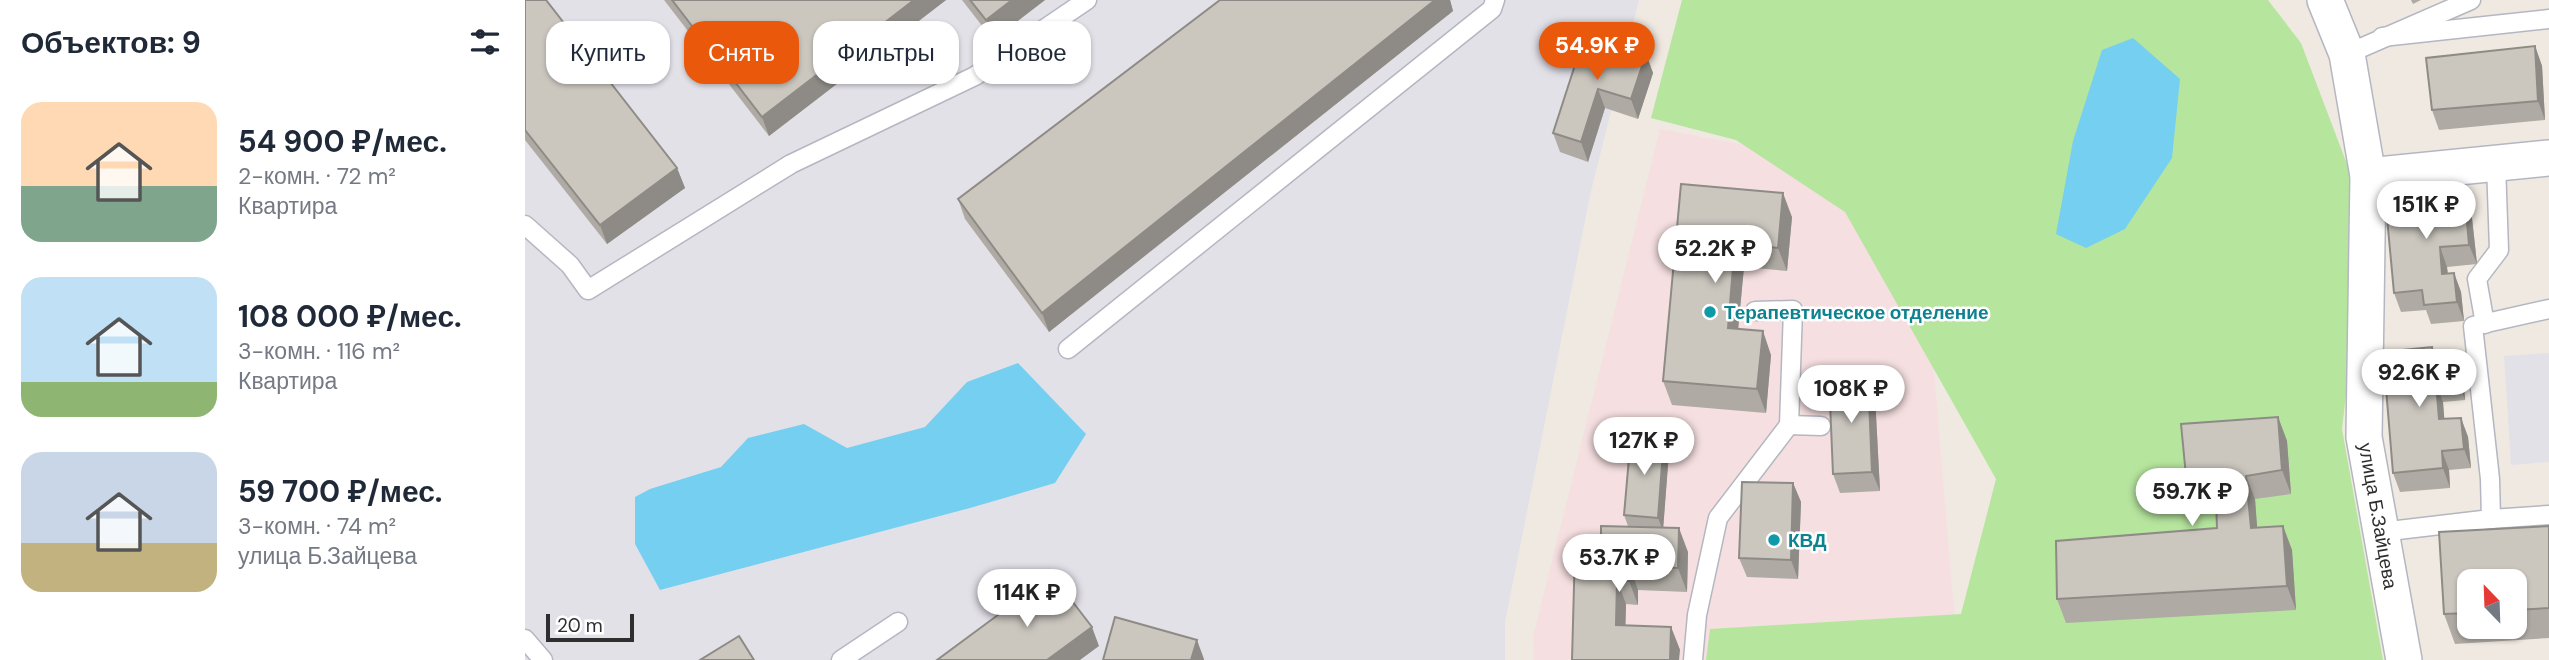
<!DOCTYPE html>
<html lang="ru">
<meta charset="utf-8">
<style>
body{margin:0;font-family:"DM Sans",sans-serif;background:#f2f2f3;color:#1f2937;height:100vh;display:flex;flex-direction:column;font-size:26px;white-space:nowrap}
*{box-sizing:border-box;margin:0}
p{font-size:23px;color:#747a83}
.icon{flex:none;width:38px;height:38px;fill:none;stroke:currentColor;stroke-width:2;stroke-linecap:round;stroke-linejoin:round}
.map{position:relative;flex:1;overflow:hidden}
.panel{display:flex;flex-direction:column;background:#fff;width:525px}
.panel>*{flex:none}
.top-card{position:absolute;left:21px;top:21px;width:665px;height:63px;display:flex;gap:14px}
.needle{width:46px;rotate:337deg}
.buttons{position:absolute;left:1932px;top:569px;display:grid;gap:14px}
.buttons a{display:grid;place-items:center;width:70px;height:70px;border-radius:14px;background:#fff;box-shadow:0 2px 5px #0004;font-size:35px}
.scale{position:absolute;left:21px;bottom:18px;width:88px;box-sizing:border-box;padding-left:7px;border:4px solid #2e2e2e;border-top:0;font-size:19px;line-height:24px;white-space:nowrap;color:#2e2e2e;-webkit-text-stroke:5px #fff;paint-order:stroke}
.price{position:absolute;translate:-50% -60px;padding:0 16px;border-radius:24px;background:#fff;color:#222;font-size:23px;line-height:46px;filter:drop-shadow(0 2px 4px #0008)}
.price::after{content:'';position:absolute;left:50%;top:42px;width:21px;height:16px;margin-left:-10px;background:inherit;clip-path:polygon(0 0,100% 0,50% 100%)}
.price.active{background:#ea580c;color:#fff}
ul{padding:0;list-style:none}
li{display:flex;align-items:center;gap:21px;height:175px;padding:0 21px}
li span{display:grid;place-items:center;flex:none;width:196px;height:140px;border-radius:21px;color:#555}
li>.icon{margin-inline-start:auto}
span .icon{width:84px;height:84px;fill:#fffc;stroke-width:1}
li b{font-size:30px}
h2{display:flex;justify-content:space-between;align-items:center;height:84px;padding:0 21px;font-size:30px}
.pill{padding:0 24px;border-radius:21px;background:#fff;box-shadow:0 2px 5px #0004;font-size:24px;line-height:63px}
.pill.active{background:#ea580c;color:#fff}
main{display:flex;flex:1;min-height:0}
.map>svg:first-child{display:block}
.industrial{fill:#e3e1e8}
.medical{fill:#f5dfe0}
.green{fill:#b6e59e}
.water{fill:#75cff0}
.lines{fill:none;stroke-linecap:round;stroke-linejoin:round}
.service-casing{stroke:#b4b7c1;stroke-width:21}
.minor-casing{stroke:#b4b7c1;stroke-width:38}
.service{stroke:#fff;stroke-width:18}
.minor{stroke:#fff;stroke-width:35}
.wall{fill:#afaba4;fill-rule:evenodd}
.shaded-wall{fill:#8e8b86}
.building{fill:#cbc7bf;stroke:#8e8b86;stroke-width:2}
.culture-dot{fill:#0f9aa8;stroke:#fff;stroke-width:2.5}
.labels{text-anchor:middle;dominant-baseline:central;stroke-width:5;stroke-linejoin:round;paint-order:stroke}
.culture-label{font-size:19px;font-weight:bold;fill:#0d838f;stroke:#fff;text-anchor:start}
.street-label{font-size:19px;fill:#2e2e2e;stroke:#fff}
</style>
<main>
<section class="panel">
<h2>Объектов: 9<svg class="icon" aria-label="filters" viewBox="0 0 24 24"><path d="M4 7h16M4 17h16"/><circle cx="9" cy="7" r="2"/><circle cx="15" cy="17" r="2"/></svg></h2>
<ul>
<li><span style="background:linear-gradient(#ffd9b3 60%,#7fa58c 0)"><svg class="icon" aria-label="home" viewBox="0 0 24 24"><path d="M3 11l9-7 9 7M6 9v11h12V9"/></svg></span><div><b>54 900 ₽/мес.</b><p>2-комн. · 72 m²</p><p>Квартира</p></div></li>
<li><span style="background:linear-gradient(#bfe0f5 75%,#8fb573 0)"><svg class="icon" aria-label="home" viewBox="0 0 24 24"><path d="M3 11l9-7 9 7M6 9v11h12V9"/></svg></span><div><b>108 000 ₽/мес.</b><p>3-комн. · 116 m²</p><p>Квартира</p></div></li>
<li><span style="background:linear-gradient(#c9d6e8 65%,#c2b280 0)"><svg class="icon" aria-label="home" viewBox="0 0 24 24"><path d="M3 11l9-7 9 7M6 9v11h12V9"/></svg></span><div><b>59 700 ₽/мес.</b><p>3-комн. · 74 m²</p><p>улица Б.Зайцева</p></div></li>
</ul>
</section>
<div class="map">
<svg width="2024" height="660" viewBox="0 0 2024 660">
<rect width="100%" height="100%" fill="#efe9e1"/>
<g class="industrial">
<polygon points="0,0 1114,0 1066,191 980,622 980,660 0,660"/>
<polygon points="2024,353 2024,462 1986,465 1979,356"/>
</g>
<polygon class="medical" points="1135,129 1393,178 1433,660 1009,660 1008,637"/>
<polygon class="green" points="1157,0 1743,0 1776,43 1828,180 1826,351 1817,429 1858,660 1181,660 1185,629 1436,614 1471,479 1320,212 1211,140 1126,118"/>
<g class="water">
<polygon points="1608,38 1655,79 1647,158 1600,229 1561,248 1531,234 1548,141 1577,50"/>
<polygon points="493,363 561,434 530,483 445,508 135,590 110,544 110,497 125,489 196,467 223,438 279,424 322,448 400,427 442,382"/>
</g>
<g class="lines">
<g class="service-casing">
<g id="service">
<polyline points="1857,37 2024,19"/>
<polyline points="1822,54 1946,0"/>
<polyline points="0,225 45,265 63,290 266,164 450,76 562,0"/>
<polyline points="1960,324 1952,279 1974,250 1971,164"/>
<polyline points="543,349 967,9 970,0"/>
<polyline points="1264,425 1296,426"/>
<polyline points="1966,519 2024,515"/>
<polyline points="1856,532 1966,519 1965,479 1948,326 2024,309"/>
<polyline points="0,639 18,660"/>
<polyline points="316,660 373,622"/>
<polyline points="1168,660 1172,615 1193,518 1264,425 1268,310 1230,311"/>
</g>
</g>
<g class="minor-casing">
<g id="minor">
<polyline points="1800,0 1822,54 1843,176 1839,437 1879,660"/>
<polyline points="1843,176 2024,158"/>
</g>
</g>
<use href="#service" class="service"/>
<use href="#minor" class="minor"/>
</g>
<g class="wall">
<polygon points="0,0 152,168 160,188 82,244 0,140"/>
<polygon points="139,0 421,0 244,136"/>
<polygon points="437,0 520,0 468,40"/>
<polygon points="695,0 925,0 928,11 524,332 440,219 433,199"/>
<polygon points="1886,0 1896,0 1888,4"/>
<polygon points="1060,34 1121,54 1128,73 1113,119 1080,108 1063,162 1035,152 1028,133"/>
<polygon points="2010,46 2017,66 2020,120 1914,130 1907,110"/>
<polygon points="1156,184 1267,217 1262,271 1219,267 1213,329 1246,355 1241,413 1147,405 1138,381"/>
<polygon points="1939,189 1946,209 1952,264 1922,267 1923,273 1929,273 1936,292 1939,321 1906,324 1901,310 1876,312 1869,293"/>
<polygon points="1931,355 1938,374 1940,400 1918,402 1919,419 1936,418 1943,437 1946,468 1924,470 1925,488 1875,492 1868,473 1911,357"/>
<polygon points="1350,396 1355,491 1315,493 1308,474"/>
<polygon points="1753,417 1762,441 1766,494 1730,499 1732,528 1758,526 1767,550 1771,610 1541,623 1532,599 1692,528 1691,499 1670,500 1661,476"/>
<polygon points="1139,438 1144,452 1138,527 1163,552 1162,592 1113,590 1113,605 1101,604 1100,625 1146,627 1155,650 1047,660 1076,550 1103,526 1099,515"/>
<polygon points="1268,483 1276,502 1273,579 1222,577 1214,558"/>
<path d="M2024,526V638L1930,644L1919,614L1914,532ZM1944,581H1990V626H1944Z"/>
</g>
<g class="shaded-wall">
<polygon points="389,0 421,0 244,136 237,117"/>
<polygon points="487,0 520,0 468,40 461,20"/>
<polygon points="910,0 925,0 928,11 524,332 517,313"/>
<polygon points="2010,46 2017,66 2020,120 2013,101"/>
<polygon points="1121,54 1128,73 1113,119 1106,99"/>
<polygon points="1073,89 1080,108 1063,162 1056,142"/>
<polygon points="152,168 160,188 82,244 75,225"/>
<polygon points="1939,189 1946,209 1952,264 1944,245"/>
<polygon points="1258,193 1267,217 1262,271 1253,248"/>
<polygon points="1210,243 1219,267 1211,352 1203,328"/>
<polygon points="1915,247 1922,267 1924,293 1917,274"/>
<polygon points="1929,273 1936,292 1939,321 1932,302"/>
<polygon points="1238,331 1246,355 1241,413 1232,389"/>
<polygon points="1931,355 1938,374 1940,400 1933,381"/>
<polygon points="1343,376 1350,396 1355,491 1347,472"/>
<polygon points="1911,383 1918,402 1921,439 1914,419"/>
<polygon points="1753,417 1762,441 1766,494 1757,470"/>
<polygon points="1936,418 1943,437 1946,468 1939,449"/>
<polygon points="1139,438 1144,452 1138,531 1133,518"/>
<polygon points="1917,451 1924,470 1925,488 1918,468"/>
<polygon points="1721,476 1730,499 1734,552 1726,528"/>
<polygon points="1268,483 1276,502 1273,579 1266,560"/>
<polygon points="1758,526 1767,550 1771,610 1762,586"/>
<polygon points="1154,528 1163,552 1162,592 1153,568"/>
<polygon points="1105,566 1113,590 1113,605 1104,581"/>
<polygon points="1092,580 1101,604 1100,649 1091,625"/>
<polygon points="567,627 574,646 555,660 522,660"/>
<polygon points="1146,627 1155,650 1154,660 1145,660"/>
<polygon points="672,640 679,659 679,660 666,660"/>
</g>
<g class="building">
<polygon points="0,0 21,0 152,168 75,225 0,130"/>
<polygon points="147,0 389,0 237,117"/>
<polygon points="445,0 487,0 461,20"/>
<polygon points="695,0 910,0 517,313 433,199"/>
<polygon points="1060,34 1121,54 1106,99 1073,89 1056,142 1028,133"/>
<polygon points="2010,46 2013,101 1907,110 1901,58"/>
<polygon points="1156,184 1258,193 1253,248 1210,243 1203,328 1238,331 1232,389 1138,381"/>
<polygon points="1939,189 1944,245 1915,247 1917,274 1929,273 1932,302 1899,305 1897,290 1869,293 1860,196"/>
<polygon points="1907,347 1908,357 1931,355 1933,381 1911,383 1914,419 1936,418 1939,449 1917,451 1918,468 1868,473 1858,352"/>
<polygon points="1343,376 1347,472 1308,474 1304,378"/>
<polygon points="1753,417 1757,470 1721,476 1726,528 1758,526 1762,586 1532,599 1531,541 1692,528 1690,474 1661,476 1656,424"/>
<polygon points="1106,435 1139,438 1133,518 1099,515"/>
<polygon points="1217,482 1268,483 1266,560 1214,558"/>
<polygon points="1076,526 1154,528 1153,568 1105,566 1104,581 1092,580 1091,625 1146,627 1145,660 1047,660 1050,549 1076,550"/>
<polygon points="2024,526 2024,608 1990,610 1990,581 1944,581 1944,613 1919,614 1914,532"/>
<polygon points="527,575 567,627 522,660 412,660"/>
<polygon points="590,617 672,640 666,660 578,660"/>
<polygon points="214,636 229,660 175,660"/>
</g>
<g class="culture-dot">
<circle cx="1185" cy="312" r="7"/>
<circle cx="1249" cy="540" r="7"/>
</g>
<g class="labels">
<g class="culture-label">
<text x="1199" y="312">Терапевтическое отделение</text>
<text x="1263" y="540">КВД</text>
</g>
<g class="street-label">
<text transform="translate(1853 516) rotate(80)">улица Б.Зайцева</text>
</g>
</g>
</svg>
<div class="buttons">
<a><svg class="needle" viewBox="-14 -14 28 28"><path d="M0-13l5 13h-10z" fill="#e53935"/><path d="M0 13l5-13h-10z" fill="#747a83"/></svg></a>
</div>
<div class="scale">20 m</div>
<b class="price active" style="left:1072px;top:82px">54.9K ₽</b>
<b class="price" style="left:1901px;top:241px">151K ₽</b>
<b class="price" style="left:1190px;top:285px">52.2K ₽</b>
<b class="price" style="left:1894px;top:409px">92.6K ₽</b>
<b class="price" style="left:1326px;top:425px">108K ₽</b>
<b class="price" style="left:1119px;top:477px">127K ₽</b>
<b class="price" style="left:1667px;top:528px">59.7K ₽</b>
<b class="price" style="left:1094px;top:594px">53.7K ₽</b>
<b class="price" style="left:502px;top:629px">114K ₽</b>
<div class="top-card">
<a class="pill">Купить</a>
<a class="pill active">Снять</a>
<a class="pill">Фильтры</a>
<a class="pill">Новое</a>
</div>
</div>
</main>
